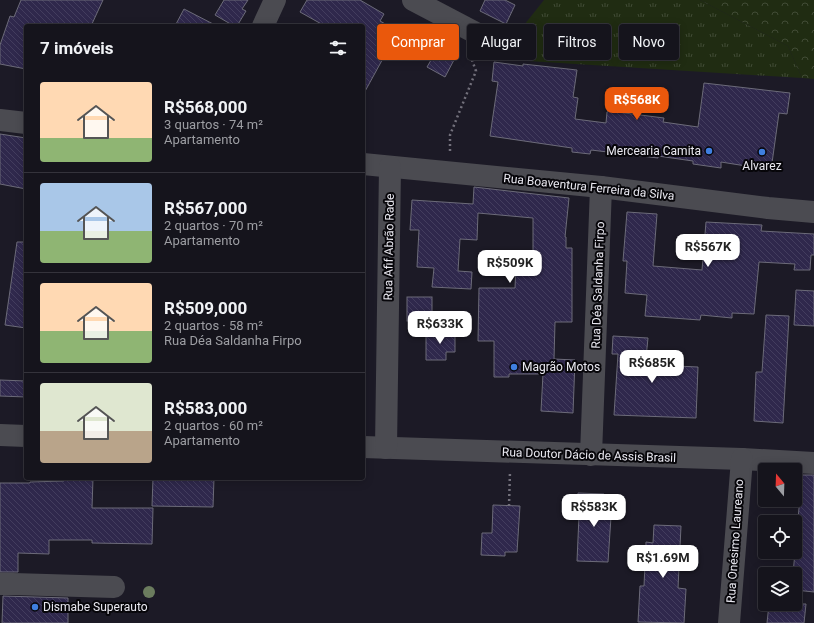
<!DOCTYPE html>
<html lang="pt">
<meta charset="utf-8">
<style>
body{margin:0;font-family:Roboto,sans-serif;background:#222129;color:#f1f3f6;height:100vh;display:flex;flex-direction:column;font-size:15px;white-space:nowrap}
*{box-sizing:border-box;margin:0}
p{font-size:13px;color:#9d9ea3}
.icon{flex:none;width:22px;height:22px;fill:none;stroke:currentColor;stroke-width:2;stroke-linecap:round;stroke-linejoin:round}
.map{position:relative;flex:1;overflow:hidden}
.panel{position:absolute;left:24px;top:24px;width:341px;height:456px;display:flex;flex-direction:column;background:#15141c;border-radius:4px;box-shadow:0 2px 10px #0003,0 0 0 1px #34333b}
.panel>*{flex:none}
.banner{position:absolute;left:377px;top:24px;width:377px;height:36px;display:flex;gap:8px}
.needle{width:26px;rotate:341deg}
.fabs{position:absolute;left:758px;top:463px;display:grid;gap:8px}
.fabs a{display:grid;place-items:center;width:44px;height:44px;border-radius:4px;background:#15141c;box-shadow:0 2px 10px #0003,0 0 0 1px #34333b;font-size:20px}
.price{position:absolute;translate:-50% -34px;padding:0 9px;border-radius:8px;background:#fff;color:#222;font-size:13px;line-height:26px;filter:drop-shadow(0 1px 2px #0008)}
.price::after{content:'';position:absolute;left:50%;top:24px;width:12px;height:9px;margin-left:-6px;background:inherit;clip-path:polygon(0 0,100% 0,50% 100%)}
.price.on{background:#ea580c;color:#fff}
ul{padding:0;list-style:none}
li{display:flex;align-items:center;gap:12px;height:100px;padding:0 16px}
li+li{border-top:1px solid #34333b}
li span{display:grid;place-items:center;flex:none;width:112px;height:80px;border-radius:4px;color:#555}
li>.icon{margin-inline-start:auto}
span .icon{width:48px;height:48px;fill:#fffc;stroke-width:1}
li b{font-size:17px}
h2{display:flex;justify-content:space-between;align-items:center;height:48px;padding:0 16px;font-size:17px}
.chip{padding:0 14px;border-radius:4px;background:#15141c;box-shadow:0 2px 10px #0003,0 0 0 1px #34333b;font-size:14px;line-height:36px}
.chip.on{background:#ea580c;color:#fff}
.map>svg:first-child{display:block}
.grass{fill:url(#grass-tufts)}
.forest{fill:url(#forest-crowns)}
.building{fill:url(#building-back-hatch);stroke:#6c6b79}
.lines{fill:none;stroke-linecap:round;stroke-linejoin:round}
.path{stroke:#73717c;stroke-width:2.5;stroke-dasharray:2 3;stroke-linecap:butt}
.minor{stroke:#4b4b51;stroke-width:22}
.tree{fill:#6b7c5e}
.shop-dot{fill:#3f7fe0;stroke:#07060a;stroke-width:1.5}
.labels{text-anchor:middle;dominant-baseline:central;stroke-width:4;stroke-linejoin:round;paint-order:stroke}
.poi-label{font-size:12px;fill:#eae9f1;stroke:#07060a;text-anchor:start}
.street-label{font-size:12px;fill:#eae9f1;stroke:#07060a}
</style>
<div class="map">
<svg width="814" height="623" viewBox="0 0 814 623">
<defs>
<pattern id="grass-tufts" width="24" height="20" patternUnits="userSpaceOnUse"><rect width="24" height="20" fill="#202c12"/><path d="M3 7l-1-3M5 7V3M7 7l1-3M15 17l-1-3M17 17v-4M19 17l1-3" fill="none" stroke="#414b35"/></pattern>
<pattern id="forest-crowns" width="20" height="18" patternUnits="userSpaceOnUse"><rect width="20" height="18" fill="#202c12"/><path d="M2 6a3 3 0 1 1 6 0M12 15a3 3 0 1 1 6 0" fill="none" stroke="#414b35"/></pattern>
<pattern id="building-back-hatch" width="6" height="6" patternUnits="userSpaceOnUse"><rect width="6" height="6" fill="#2f284c"/><path d="M-1 5l2 2M0 0l6 6M5-1l2 2" fill="none" stroke="#433d5e"/></pattern>
</defs>
<rect width="100%" height="100%" fill="#1c1a26"/>
<polygon class="grass" points="544,0 700,0 788,46 802,78 497,59"/>
<polygon class="forest" points="700,0 814,0 814,79 802,78 788,46"/>
<g class="building">
<polygon points="21,0 103,0 91,26 26,26 26,69 0,64 0,45 10,16 14,17"/>
<polygon points="224,0 248,0 242,9 246,11 237,26 234,26 215,15"/>
<polygon points="307,0 360,0 384,14 380,21 403,34 391,56 386,53 363,95 363,26 325,26 300,12"/>
<polygon points="485,0 505,0 515,5 506,24 480,11"/>
<polygon points="184,9 217,26 175,26"/>
<polygon points="438,48 455,58 445,77 427,67"/>
<polygon points="494,62 523,66 523,64 577,70 573,97 578,98 575,119 606,123 607,112 609,111 664,118 663,122 698,127 704,83 790,93 787,114 779,113 771,170 721,162 721,168 693,164 693,161 658,156 658,158 591,150 590,154 572,152 572,148 490,136 498,82 492,81"/>
<polygon points="0,134 26,138 26,189 0,184"/>
<polygon points="474,187 569,198 565,237 566,237 566,248 572,248 572,322 555,322 554,359 575,360 573,413 541,411 543,374 509,374 509,377 494,377 494,341 478,341 479,288 515,288 516,265 533,265 533,218 478,213 477,240 460,239 458,271 472,272 471,289 432,287 434,268 417,267 419,230 410,230 412,200 473,204"/>
<polygon points="627,212 657,214 653,266 702,270 706,222 762,225 761,231 814,234 814,255 811,255 810,270 794,270 795,264 759,262 754,314 732,313 732,318 701,315 700,320 645,316 647,295 625,293 627,261 623,261"/>
<polygon points="17,242 26,242 26,328 5,325"/>
<polygon points="796,290 814,291 814,326 794,325"/>
<rect x="407" y="297" width="25" height="24"/>
<polygon points="766,315 789,316 783,423 754,421 756,372 762,372"/>
<polygon points="426,331 455,331 455,352 446,352 446,360 426,360"/>
<polygon points="613,336 648,338 646,358 653,358 652,365 698,367 696,418 614,415 618,354 612,354"/>
<polygon points="0,380 26,381 26,397 0,396"/>
<polygon points="802,475 814,475 814,592 795,590 795,574 793,574"/>
<polygon points="64,478 93,478 92,508 153,508 152,544 92,543 92,540 49,540 49,554 18,553 18,572 0,572 0,483 30,483 30,482 64,481"/>
<polygon points="153,478 214,478 213,507 152,506"/>
<polygon points="578,493 604,494 603,501 612,502 608,562 577,561 579,516 577,516"/>
<polygon points="493,505 520,506 517,552 505,552 505,556 481,555 482,533 492,533"/>
<polygon points="654,525 681,526 678,588 686,589 684,623 638,622 640,586 644,586 646,542 653,543"/>
<polygon points="3,596 68,598 68,623 2,623"/>
<polygon points="769,604 806,604 804,623 767,623"/>
</g>
<g class="lines">
<g class="path">
<polyline points="450,151 450,135 476,71 469,52"/>
<polyline points="509,506 510,471"/>
</g>
<g class="minor">
<polyline points="413,0 493,42"/>
<polyline points="263,26 275,0"/>
<polyline points="0,120 26,123"/>
<polyline points="363,164 601,187 768,208 814,212"/>
<polyline points="0,435 26,436"/>
<polyline points="363,447 742,459 814,463"/>
<polyline points="386,448 390,167"/>
<polyline points="591,455 601,187"/>
<polyline points="0,584 13,584 114,587"/>
<polyline points="729,623 742,459"/>
</g>
</g>
<circle class="tree" cx="149" cy="592" r="6"/>
<g class="shop-dot">
<circle cx="709" cy="151" r="4"/>
<circle cx="762" cy="152" r="4"/>
<circle cx="514" cy="367" r="4"/>
<circle cx="35" cy="607" r="4"/>
</g>
<g class="labels">
<g class="poi-label">
<text x="701" y="151" text-anchor="end">Mercearia Camita</text>
<text x="762" y="166" text-anchor="middle">Alvarez</text>
<text x="522" y="367">Magrão Motos</text>
<text x="43" y="607">Dismabe Superauto</text>
</g>
<g class="street-label">
<text transform="translate(589 187) rotate(6)">Rua Boaventura Ferreira da Silva</text>
<text transform="translate(389 247) rotate(-89)">Rua Afif Abrão Rade</text>
<text transform="translate(598 285) rotate(-88)">Rua Déa Saldanha Firpo</text>
<text transform="translate(589 455) rotate(2)">Rua Doutor Dácio de Assis Brasil</text>
<text transform="translate(735 541) rotate(-86)">Rua Onésimo Laureano</text>
</g>
</g>
</svg>
<div class="fabs">
<a><svg class="needle" viewBox="-14 -14 28 28"><path d="M0-13l5 13h-10z" fill="#e53935"/><path d="M0 13l5-13h-10z" fill="#9d9ea3"/></svg></a>
<a><svg class="icon" aria-label="locate" viewBox="0 0 24 24"><circle cx="12" cy="12" r="6"/><path d="M12 2v4M12 18v4M2 12h4M18 12h4"/></svg></a>
<a><svg class="icon" aria-label="layers" viewBox="0 0 24 24"><path d="M12 4l9 5-9 5-9-5zM3 14l9 5 9-5"/></svg></a>
</div>
<b class="price on" style="left:637px;top:121px">R$568K</b>
<b class="price" style="left:708px;top:268px">R$567K</b>
<b class="price" style="left:510px;top:284px">R$509K</b>
<b class="price" style="left:440px;top:345px">R$633K</b>
<b class="price" style="left:652px;top:384px">R$685K</b>
<b class="price" style="left:594px;top:528px">R$583K</b>
<b class="price" style="left:663px;top:579px">R$1.69M</b>
<div class="banner">
<a class="chip on">Comprar</a>
<a class="chip">Alugar</a>
<a class="chip">Filtros</a>
<a class="chip">Novo</a>
</div>
<section class="panel">
<h2>7 imóveis<svg class="icon" aria-label="filters" viewBox="0 0 24 24"><path d="M4 7h16M4 17h16"/><circle cx="9" cy="7" r="2"/><circle cx="15" cy="17" r="2"/></svg></h2>
<ul>
<li><span style="background:linear-gradient(#ffd9b3 70%,#8fb573 0)"><svg class="icon" aria-label="home" viewBox="0 0 24 24"><path d="M3 11l9-7 9 7M6 9v11h12V9"/></svg></span><div><b>R$568,000</b><p>3 quartos · 74 m²</p><p>Apartamento</p></div></li>
<li><span style="background:linear-gradient(#a9c7e8 60%,#8fb573 0)"><svg class="icon" aria-label="home" viewBox="0 0 24 24"><path d="M3 11l9-7 9 7M6 9v11h12V9"/></svg></span><div><b>R$567,000</b><p>2 quartos · 70 m²</p><p>Apartamento</p></div></li>
<li><span style="background:linear-gradient(#ffd9b3 60%,#8fb573 0)"><svg class="icon" aria-label="home" viewBox="0 0 24 24"><path d="M3 11l9-7 9 7M6 9v11h12V9"/></svg></span><div><b>R$509,000</b><p>2 quartos · 58 m²</p><p>Rua Déa Saldanha Firpo</p></div></li>
<li><span style="background:linear-gradient(#dfe7d0 60%,#b9a48a 0)"><svg class="icon" aria-label="home" viewBox="0 0 24 24"><path d="M3 11l9-7 9 7M6 9v11h12V9"/></svg></span><div><b>R$583,000</b><p>2 quartos · 60 m²</p><p>Apartamento</p></div></li>
</ul>
</section>
</div>
